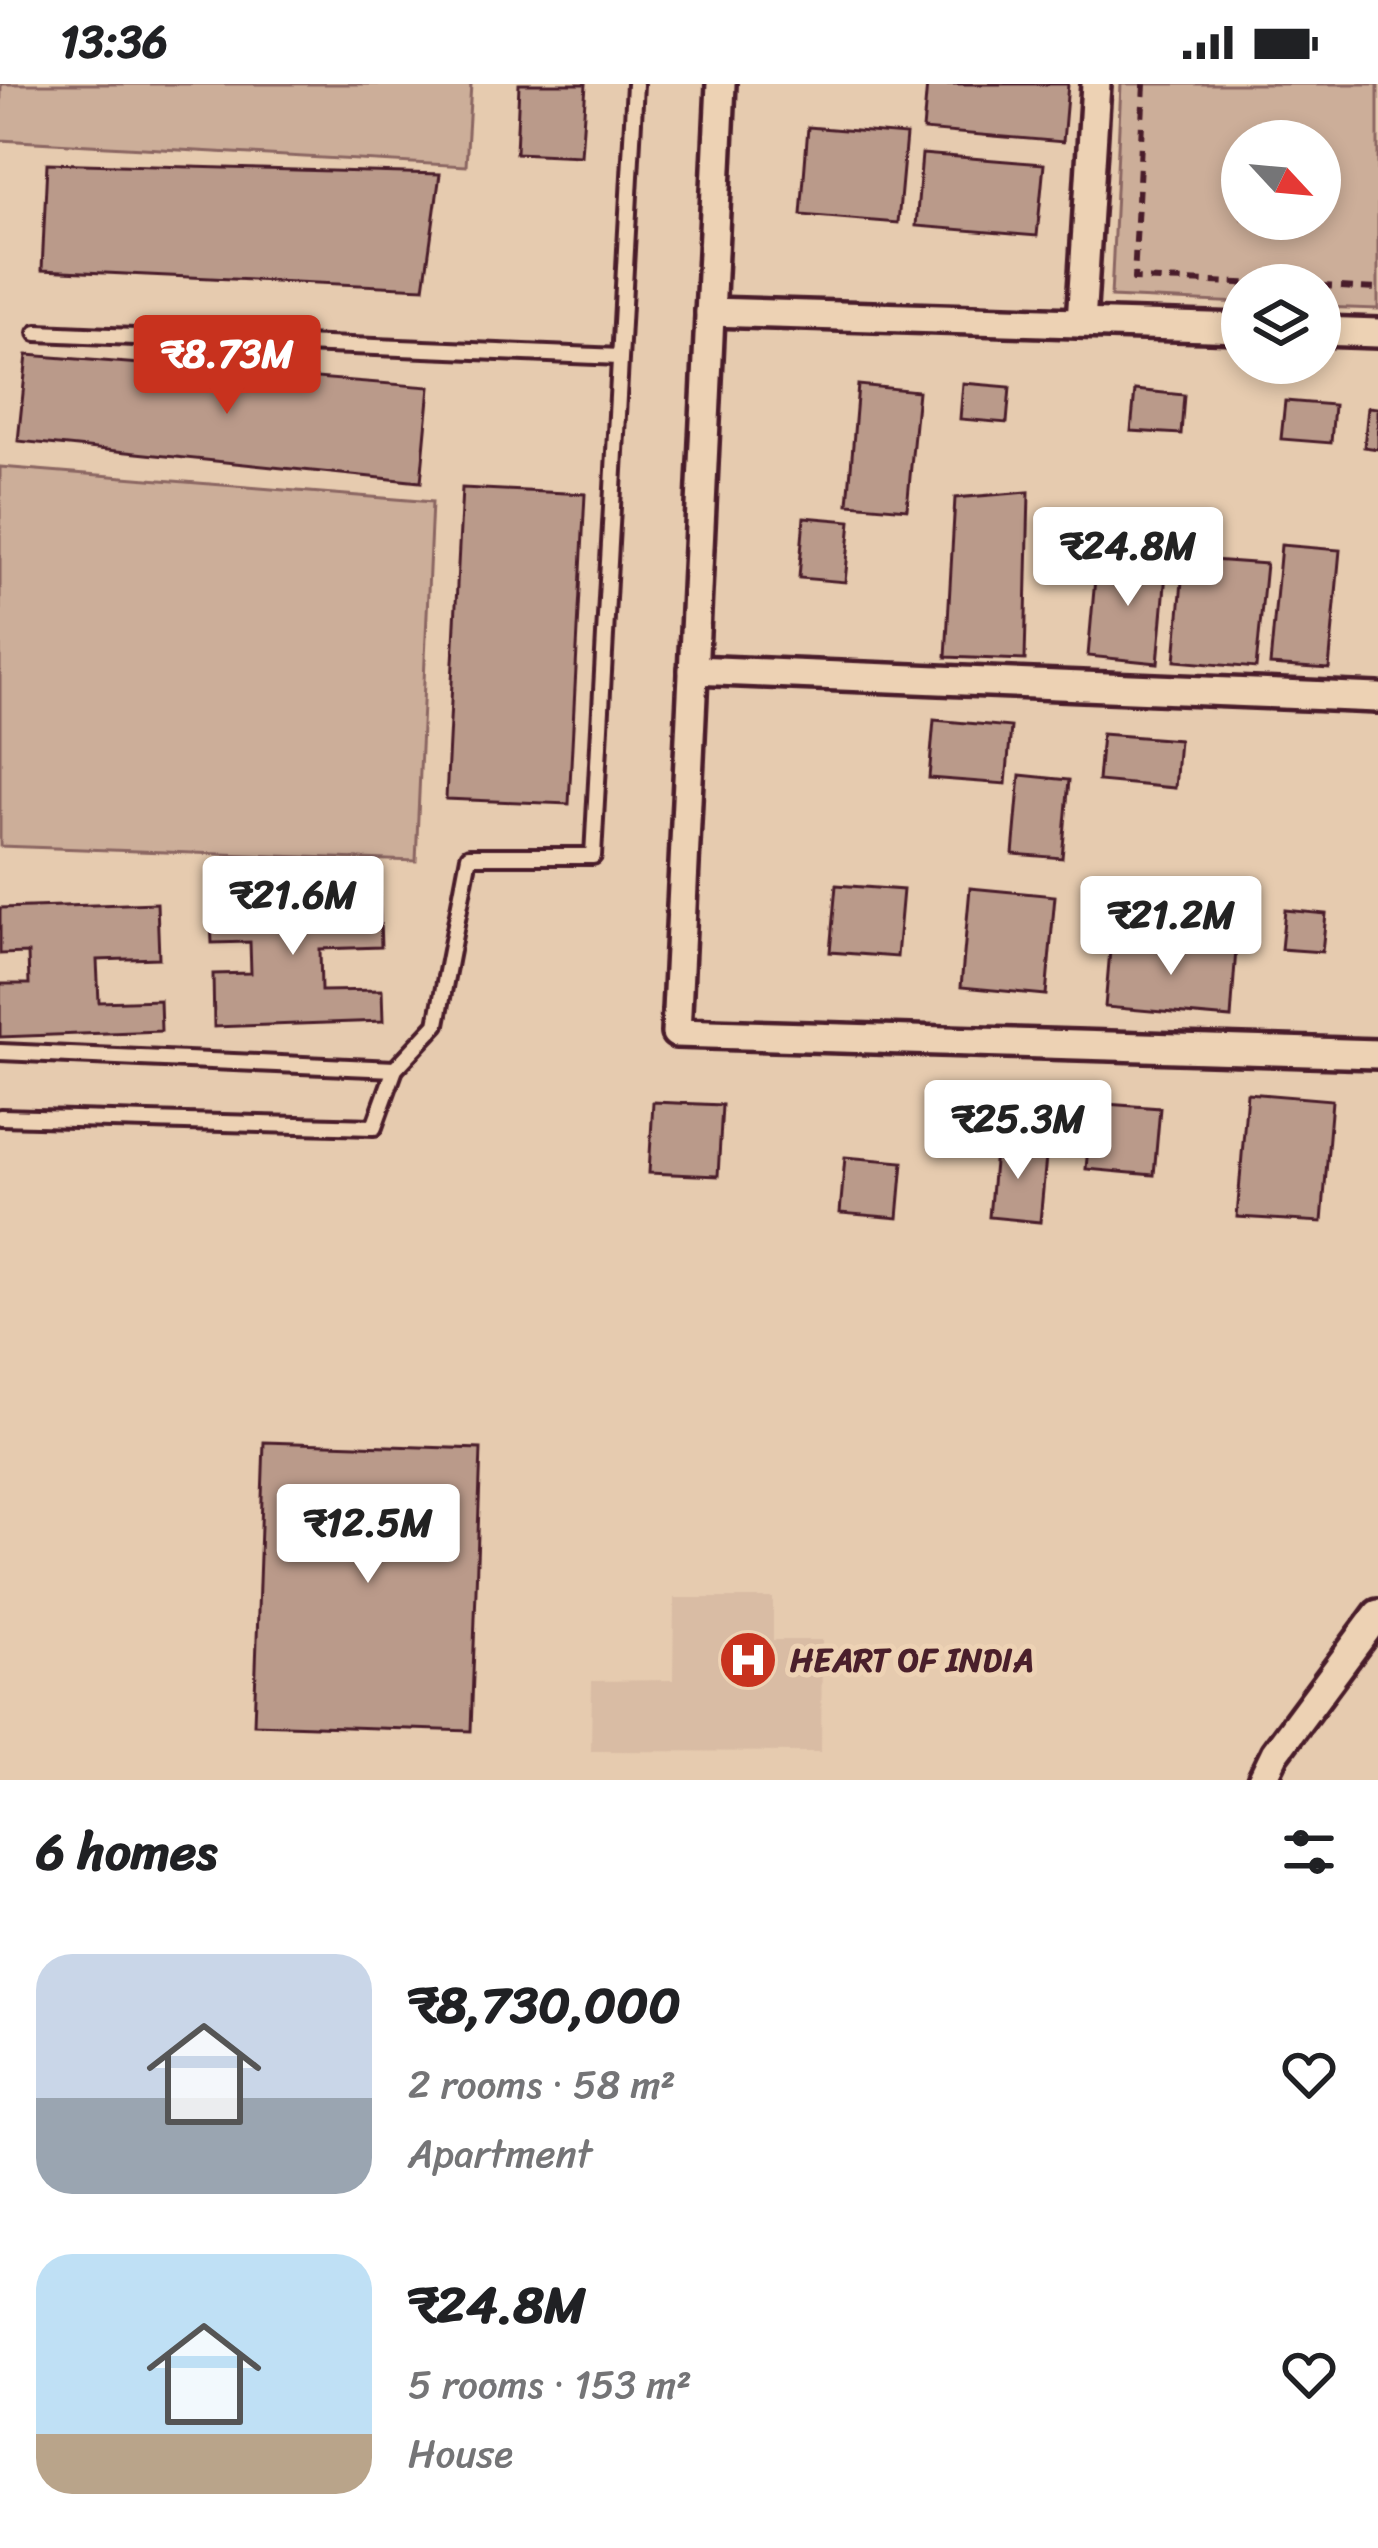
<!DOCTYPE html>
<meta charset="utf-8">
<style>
body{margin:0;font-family:Sriracha,sans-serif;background:#f6f6f6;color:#202124;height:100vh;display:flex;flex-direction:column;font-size:45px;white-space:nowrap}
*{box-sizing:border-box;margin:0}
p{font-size:39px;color:#757577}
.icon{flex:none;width:66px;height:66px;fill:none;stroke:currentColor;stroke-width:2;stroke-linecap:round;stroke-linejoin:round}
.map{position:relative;height:1696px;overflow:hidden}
.panel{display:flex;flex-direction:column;background:#fff;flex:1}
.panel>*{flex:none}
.needle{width:78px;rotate:116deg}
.tools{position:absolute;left:1221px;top:36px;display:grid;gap:24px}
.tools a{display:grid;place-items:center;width:120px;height:120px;border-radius:50%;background:#fff;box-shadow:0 6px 18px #0003;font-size:60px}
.price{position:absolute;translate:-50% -102px;padding:0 27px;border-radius:12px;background:#fff;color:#222;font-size:39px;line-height:78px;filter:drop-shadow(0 3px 6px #0008)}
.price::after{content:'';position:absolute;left:50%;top:72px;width:36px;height:27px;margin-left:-18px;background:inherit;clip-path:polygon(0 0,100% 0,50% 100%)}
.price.current{background:#c8321e;color:#fff}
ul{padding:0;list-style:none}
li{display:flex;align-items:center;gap:36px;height:300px;padding:0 36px}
li span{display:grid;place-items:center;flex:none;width:336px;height:240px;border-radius:36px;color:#555}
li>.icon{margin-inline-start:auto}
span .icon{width:144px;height:144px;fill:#fffc;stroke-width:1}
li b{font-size:51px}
h2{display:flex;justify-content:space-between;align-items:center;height:144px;padding:0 36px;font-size:51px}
.status{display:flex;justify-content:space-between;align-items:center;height:84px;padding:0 60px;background:#fff;direction:ltr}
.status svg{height:33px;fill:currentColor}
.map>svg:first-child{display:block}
.built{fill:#d9bca4}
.green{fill:#ccae99;stroke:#8b6662;stroke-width:3;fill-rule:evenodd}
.building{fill:#ba9a8a;stroke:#4a1f2b;stroke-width:3}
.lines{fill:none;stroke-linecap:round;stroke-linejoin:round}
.service-casing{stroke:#4a1f2b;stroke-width:22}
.minor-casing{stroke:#4a1f2b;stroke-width:36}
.path{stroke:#4a1f2b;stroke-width:6;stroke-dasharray:12 9;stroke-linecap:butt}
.service{stroke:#edd2b4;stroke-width:14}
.minor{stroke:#edd2b4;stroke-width:27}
.labels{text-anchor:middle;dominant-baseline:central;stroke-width:10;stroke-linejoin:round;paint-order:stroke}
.poi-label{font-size:33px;font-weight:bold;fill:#4a1f2b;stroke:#edd2b4;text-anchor:start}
</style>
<div class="status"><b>13:36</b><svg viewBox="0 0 49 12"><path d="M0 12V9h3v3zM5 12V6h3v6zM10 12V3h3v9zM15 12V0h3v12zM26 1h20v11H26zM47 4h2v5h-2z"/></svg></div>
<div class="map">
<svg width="1378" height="1696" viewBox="0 0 1378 1696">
<rect width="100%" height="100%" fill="#e6cbaf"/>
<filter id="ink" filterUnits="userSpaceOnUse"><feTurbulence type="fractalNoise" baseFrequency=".00833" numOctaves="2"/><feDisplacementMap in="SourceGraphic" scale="24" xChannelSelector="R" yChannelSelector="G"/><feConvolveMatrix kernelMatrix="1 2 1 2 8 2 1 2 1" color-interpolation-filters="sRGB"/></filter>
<g filter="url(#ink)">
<polygon class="built" points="674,1514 773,1514 773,1556 822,1556 821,1668 591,1667 592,1597 673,1596"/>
<g class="green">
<polygon points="1,0 471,0 466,82 0,56"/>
<path d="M1121,0H1378V225L1320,223V201H1242V219L1111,213ZM1320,57V135H1242V57Z"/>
<polygon points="0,383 432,418 416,777 0,762"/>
</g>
<g class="building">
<polygon points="519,0 586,0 581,72 516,69"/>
<polygon points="927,0 1068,0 1063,58 923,46"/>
<polygon points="808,43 906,51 898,139 801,131"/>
<polygon points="922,70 1044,80 1037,152 916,142"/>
<polygon points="47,79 440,90 424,204 42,186"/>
<polygon points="27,271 430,303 421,398 18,357"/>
<polygon points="963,299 1010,303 1007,339 960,335"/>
<polygon points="858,301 918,307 907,425 848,420"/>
<polygon points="1135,306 1184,311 1181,350 1131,347"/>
<polygon points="1285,317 1334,321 1331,359 1281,355"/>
<polygon points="1368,323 1378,324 1378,365 1364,363"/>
<polygon points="462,404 585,410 569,720 446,715"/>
<polygon points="1029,408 1025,576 946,573 955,414"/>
<polygon points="804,433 851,437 845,498 799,494"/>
<polygon points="1281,461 1340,466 1329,585 1270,581"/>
<polygon points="1097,472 1167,478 1158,579 1088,572"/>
<polygon points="1184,474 1266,480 1256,584 1175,577"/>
<polygon points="934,636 1011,643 1006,700 929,694"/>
<polygon points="1102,650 1179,656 1175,704 1098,697"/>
<polygon points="1020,691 1069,696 1062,774 1013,770"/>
<polygon points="836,801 903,806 897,873 830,868"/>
<polygon points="970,804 1055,812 1046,911 961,903"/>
<polygon points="379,808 381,863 320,865 321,907 382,906 383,937 214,943 213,890 251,889 250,858 212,859 210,814"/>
<polygon points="157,819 159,874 97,876 99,918 160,916 161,947 0,953 0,900 29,900 28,869 0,870 0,824"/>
<polygon points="1285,826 1326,830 1322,868 1281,865"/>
<polygon points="1111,855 1236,865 1231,934 1105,923"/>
<polygon points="1247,1009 1332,1016 1322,1138 1237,1133"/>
<polygon points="653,1018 722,1021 718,1092 649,1089"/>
<polygon points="1092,1019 1160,1024 1154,1091 1086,1085"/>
<polygon points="996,1057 1047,1062 1040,1138 989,1133"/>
<polygon points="845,1073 903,1078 898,1134 840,1129"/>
<polygon points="264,1358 481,1365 471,1647 254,1640"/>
</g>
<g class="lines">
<g class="service-casing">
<g id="service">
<polyline points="37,249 620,273"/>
<polyline points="0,968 395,985"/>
<polyline points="0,1033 374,1043 395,985 437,940 469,772 593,772 635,0"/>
</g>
</g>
<g class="minor-casing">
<g id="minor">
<polyline points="721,0 676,949 1378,970"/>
<polyline points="710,228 1242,244"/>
<polyline points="1081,239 1096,0"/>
<polyline points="1320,247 1378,249"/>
<polyline points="693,586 1378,614"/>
<polyline points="1262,1696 1275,1669 1378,1530"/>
</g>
</g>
<g class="path">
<polyline points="1144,0 1134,195 1288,201"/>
<polyline points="1320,202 1378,205"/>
</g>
<use href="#service" class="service"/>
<use href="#minor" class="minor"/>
</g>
</g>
<defs>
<g id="hospital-disc" transform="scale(3)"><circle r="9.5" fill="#c8321e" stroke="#edd2b4"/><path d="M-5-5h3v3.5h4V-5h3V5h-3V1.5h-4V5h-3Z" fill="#fff"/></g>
</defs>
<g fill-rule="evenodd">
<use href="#hospital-disc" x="748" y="1576"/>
</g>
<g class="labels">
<g class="poi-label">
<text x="790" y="1576">HEART OF INDIA</text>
</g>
</g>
</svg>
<div class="tools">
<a><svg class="needle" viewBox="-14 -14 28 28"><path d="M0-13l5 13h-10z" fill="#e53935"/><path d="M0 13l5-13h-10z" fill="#757577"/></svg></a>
<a><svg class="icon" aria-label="layers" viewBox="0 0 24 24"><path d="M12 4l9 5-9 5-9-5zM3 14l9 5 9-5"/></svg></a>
</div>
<b class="price current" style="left:227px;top:333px">₹8.73M</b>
<b class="price" style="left:1128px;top:525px">₹24.8M</b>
<b class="price" style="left:293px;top:874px">₹21.6M</b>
<b class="price" style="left:1171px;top:894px">₹21.2M</b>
<b class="price" style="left:1018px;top:1098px">₹25.3M</b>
<b class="price" style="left:368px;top:1502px">₹12.5M</b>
</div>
<section class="panel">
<h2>6 homes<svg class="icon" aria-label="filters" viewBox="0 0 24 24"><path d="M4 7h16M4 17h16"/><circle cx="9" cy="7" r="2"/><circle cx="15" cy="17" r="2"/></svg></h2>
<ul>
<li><span style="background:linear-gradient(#c9d6e8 60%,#9aa5b1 0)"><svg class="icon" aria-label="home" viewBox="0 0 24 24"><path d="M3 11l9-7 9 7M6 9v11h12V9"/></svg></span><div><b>₹8,730,000</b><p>2 rooms · 58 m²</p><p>Apartment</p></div><svg class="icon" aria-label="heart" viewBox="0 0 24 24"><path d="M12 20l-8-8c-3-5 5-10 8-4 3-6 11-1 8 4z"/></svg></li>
<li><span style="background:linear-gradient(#bfe0f5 75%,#b9a48a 0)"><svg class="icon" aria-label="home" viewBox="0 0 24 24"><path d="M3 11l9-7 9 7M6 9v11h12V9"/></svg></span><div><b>₹24.8M</b><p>5 rooms · 153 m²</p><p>House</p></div><svg class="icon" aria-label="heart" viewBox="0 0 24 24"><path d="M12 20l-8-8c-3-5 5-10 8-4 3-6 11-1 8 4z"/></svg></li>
</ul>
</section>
